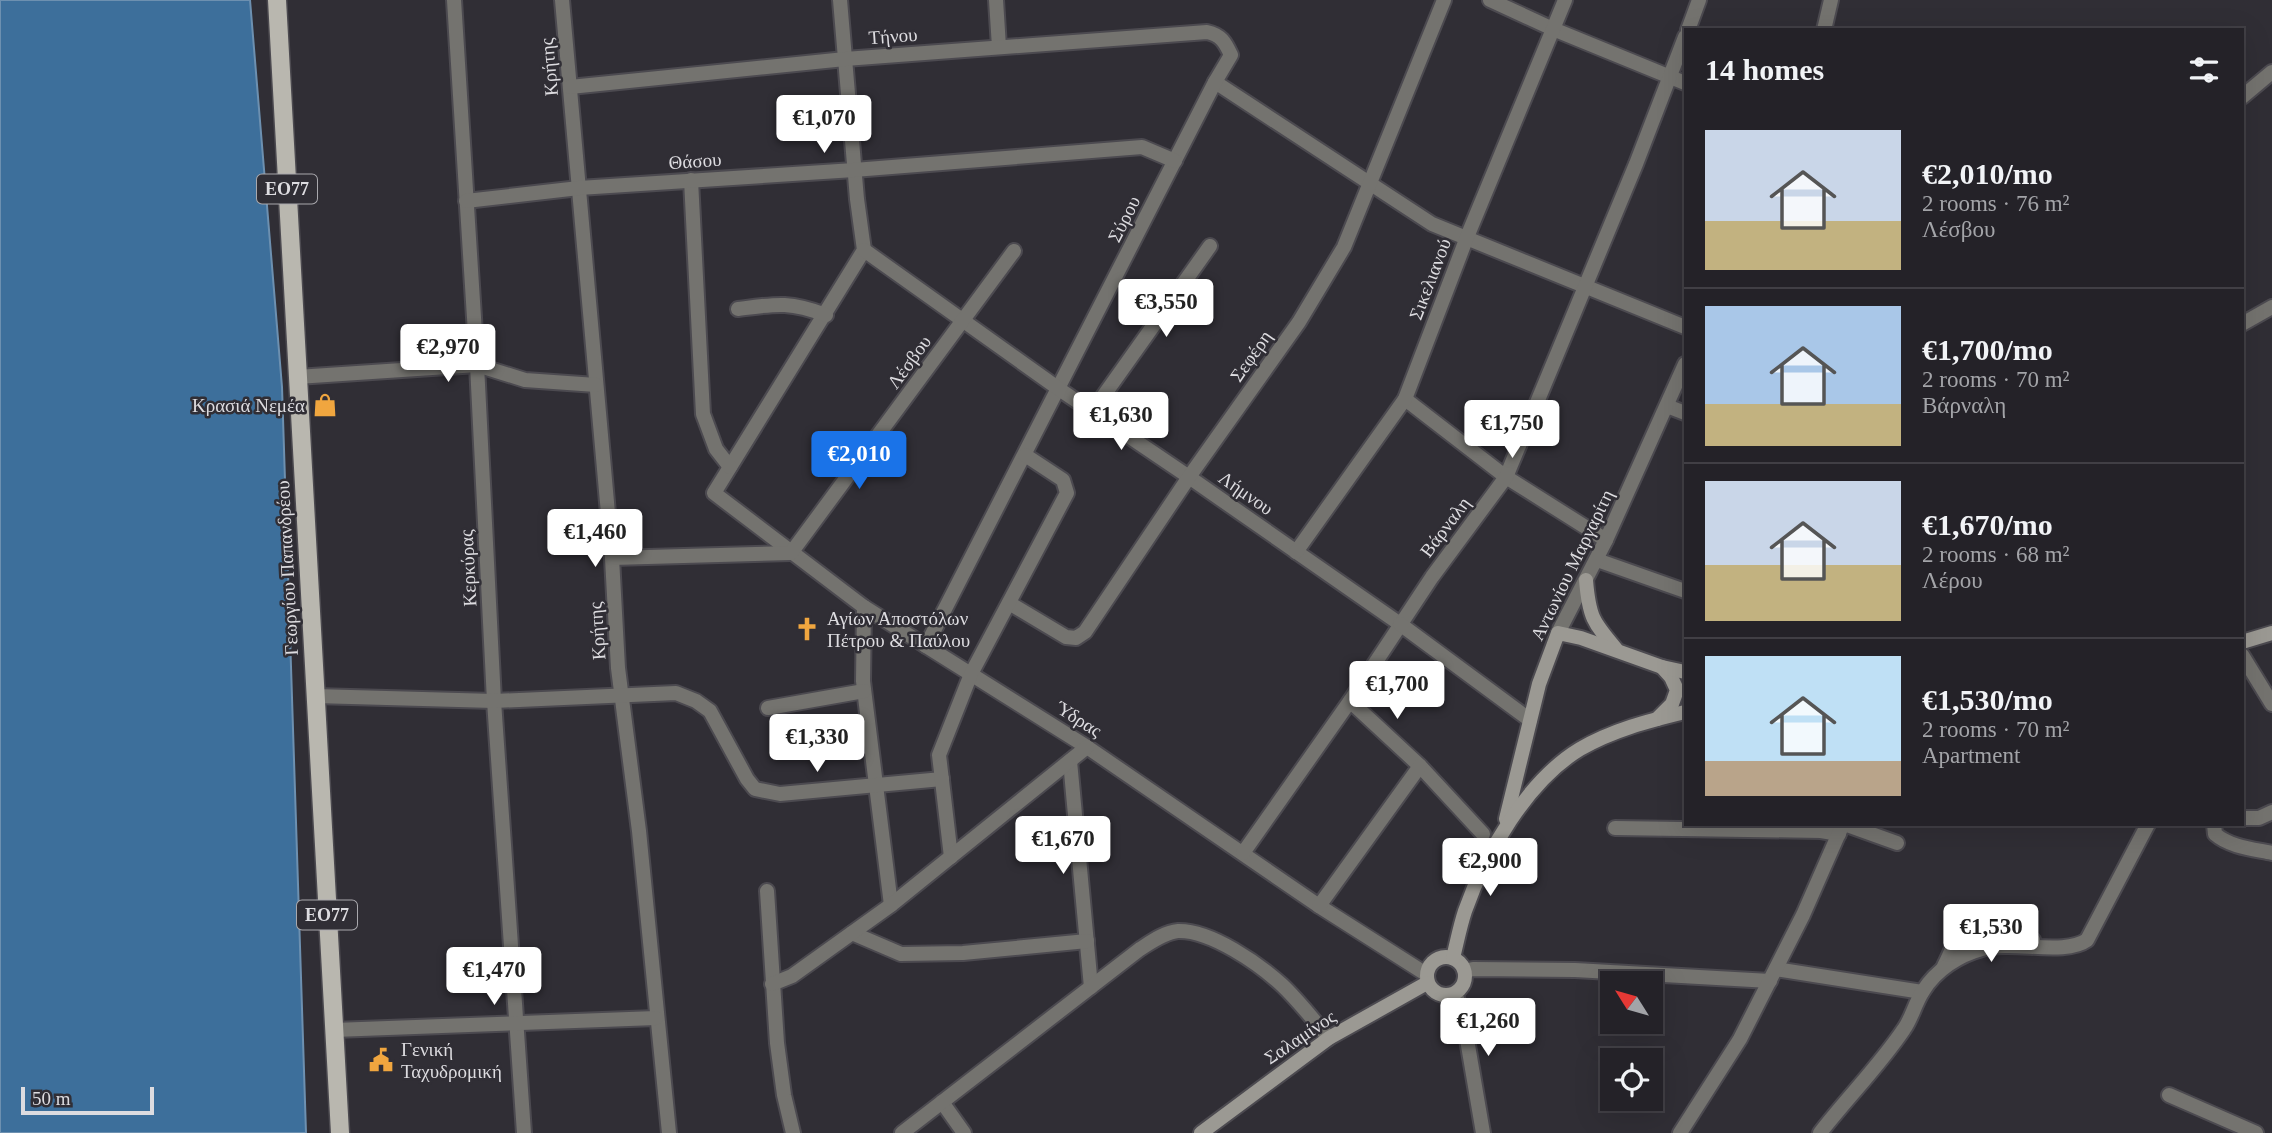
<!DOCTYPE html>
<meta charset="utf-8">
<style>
body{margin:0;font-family:"Times New Roman",serif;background:#2c2a30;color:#f1f3f6;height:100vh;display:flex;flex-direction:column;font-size:26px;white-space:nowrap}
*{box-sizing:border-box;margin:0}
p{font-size:23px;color:#a3a4a8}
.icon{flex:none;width:38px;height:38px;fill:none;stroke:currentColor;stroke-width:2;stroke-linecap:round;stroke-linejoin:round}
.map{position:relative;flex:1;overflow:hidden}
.details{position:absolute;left:1684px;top:28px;width:560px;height:798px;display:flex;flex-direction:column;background:#242228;border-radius:0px;box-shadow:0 7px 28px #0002,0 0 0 2px #413f45}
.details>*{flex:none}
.needle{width:46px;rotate:307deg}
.fabs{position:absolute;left:1600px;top:971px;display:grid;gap:14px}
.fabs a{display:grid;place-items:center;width:63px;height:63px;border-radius:0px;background:#242228;box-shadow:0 7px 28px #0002,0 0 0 2px #413f45;font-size:35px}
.scale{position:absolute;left:21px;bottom:18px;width:133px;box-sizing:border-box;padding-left:7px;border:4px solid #dddce0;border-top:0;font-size:19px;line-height:24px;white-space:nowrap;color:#dddce0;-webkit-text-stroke:5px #302e35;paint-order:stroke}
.price{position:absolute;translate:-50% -60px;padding:0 16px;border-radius:7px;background:#fff;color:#222;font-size:23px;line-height:46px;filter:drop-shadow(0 2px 4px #0008)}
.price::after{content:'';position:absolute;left:50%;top:42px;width:21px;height:16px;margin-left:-10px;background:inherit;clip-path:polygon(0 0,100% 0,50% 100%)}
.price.current{background:#1a73e8;color:#fff}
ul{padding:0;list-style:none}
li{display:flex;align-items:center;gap:21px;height:175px;padding:0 21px}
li+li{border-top:2px solid #413f45}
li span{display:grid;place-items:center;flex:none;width:196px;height:140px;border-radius:0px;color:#555}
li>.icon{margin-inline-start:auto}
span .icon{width:84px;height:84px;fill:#fffc;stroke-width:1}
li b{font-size:30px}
h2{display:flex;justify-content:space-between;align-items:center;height:84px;padding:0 21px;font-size:30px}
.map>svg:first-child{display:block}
.water{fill:#3d6f9b;stroke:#6d90b0;stroke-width:2}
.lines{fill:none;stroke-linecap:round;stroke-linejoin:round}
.minor-casing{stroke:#4c4a50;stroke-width:18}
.tertiary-casing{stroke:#4c4a50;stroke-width:18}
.secondary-casing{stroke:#4c4a50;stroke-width:18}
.primary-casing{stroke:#4c4a50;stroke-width:21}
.minor{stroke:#74736f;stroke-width:14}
.tertiary{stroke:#74736f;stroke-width:14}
.secondary{stroke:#9b9993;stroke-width:14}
.primary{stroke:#b9b7af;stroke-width:18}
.labels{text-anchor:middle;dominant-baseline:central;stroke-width:5;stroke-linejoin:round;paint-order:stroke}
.shield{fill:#302e35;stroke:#a9a8ad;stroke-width:2}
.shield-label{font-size:18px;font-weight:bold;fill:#dddce0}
.street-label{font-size:19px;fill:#dddce0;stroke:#302e35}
.poi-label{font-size:19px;fill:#dddce0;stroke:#302e35;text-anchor:start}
</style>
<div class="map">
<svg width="2272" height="1133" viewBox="0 0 2272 1133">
<rect width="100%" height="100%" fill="#302e35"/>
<polygon class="water" points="0,0 250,0 282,387 306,1133 0,1133"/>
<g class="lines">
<g class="minor-casing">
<g id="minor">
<polyline points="454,0 477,365 494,701 524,1133"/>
<polyline points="562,0 612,558 618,668 639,831 669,1133"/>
<polyline points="840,0 857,199 864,250 714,493 864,607 1087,747 1319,906 1426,974"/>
<polyline points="996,0 999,47"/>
<polyline points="1490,0 1553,29 1685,83"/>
<polyline points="1688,30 1699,0"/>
<polyline points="1215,82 1432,224 1685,327"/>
<path d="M570,87L845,59L1207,32C1221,35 1225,42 1231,55L1215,82L926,646"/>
<polyline points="2242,97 2272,72"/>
<polyline points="691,180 703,414 716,449 730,467"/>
<polyline points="466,201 579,188 854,170 1142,147 1175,161"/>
<polyline points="864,250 1059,389 1189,477 1400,624"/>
<path d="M738,309C776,304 789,301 826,315"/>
<polyline points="2242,324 2272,307"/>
<polyline points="297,377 477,365 525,380 596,385"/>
<polyline points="1405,399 1506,477 1606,540"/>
<polyline points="1667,406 1685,413"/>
<polyline points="1092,412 1210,246"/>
<polyline points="1296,552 1405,399 1467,237 1565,0"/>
<polyline points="612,558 791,553 1014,251"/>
<polyline points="1597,560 1685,591"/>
<polyline points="1009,603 1066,637 1076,638 1085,632 1189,477 1299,322 1344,247 1444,0"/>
<polyline points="864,607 863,681 891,905"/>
<polyline points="2242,655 2272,704"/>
<polyline points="315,696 494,701 676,693 696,701 710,711 747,779 755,789 780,794 942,779"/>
<polyline points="1350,701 1420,766 1483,834"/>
<polyline points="768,708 864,691"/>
<polyline points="1070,761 1091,987"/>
<polyline points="2242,818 2259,818 2272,812"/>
<polyline points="1844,824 1897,843"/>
<path d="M2214,824L2215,834C2230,847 2253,849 2272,853"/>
<polyline points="1615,828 1821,831 1839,834"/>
<polyline points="1243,853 1350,701 1432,577 1506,477 1636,164 1685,37"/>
<polyline points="951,857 939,755 971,674 1067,493 1063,480 1025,455"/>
<polyline points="767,891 777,1043 784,1095 793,1133"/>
<polyline points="1319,906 1420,766"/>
<polyline points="852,933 901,954 963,953 1087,941"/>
<path d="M1944,966C1950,955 1954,942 1961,931C1972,914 2017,935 2033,940"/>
<polyline points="1776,969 1922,992"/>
<polyline points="1465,971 1473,969 1575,970 1770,981"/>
<polyline points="772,984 792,976 891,905 1087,747"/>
<polyline points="334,1030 656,1018"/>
<polyline points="2169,1095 2256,1133"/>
<polyline points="942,1102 964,1133"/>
<path d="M902,1133L1140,949C1151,942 1165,932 1178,931C1211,930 1259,964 1282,985C1299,1001 1314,1021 1329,1038"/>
<polyline points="1680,1133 1740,1039 1803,915 1843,824"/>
<path d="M1820,1133C1847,1098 1880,1065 1904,1029C1912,1018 1915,1003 1923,991C1936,970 1959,955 1982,949C2012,940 2065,956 2087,940L2148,824"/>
</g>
</g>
<g class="tertiary-casing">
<g id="tertiary">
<polyline points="1824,30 1831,0"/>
<polyline points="1400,624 1530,720"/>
<polyline points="1558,633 1606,540 1685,364"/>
<polyline points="1455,993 1463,1016 1483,1133"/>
</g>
</g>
<g class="secondary-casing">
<g id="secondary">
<path d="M1586,580C1589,617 1593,622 1616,649"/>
<polyline points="2242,642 2272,633"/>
<polyline points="1657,719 1672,704 1677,690 1671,677 1662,667"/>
<polyline points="1506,819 1539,684 1558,633 1581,638 1662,667 1685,672"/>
<circle cx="1446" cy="976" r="19"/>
<path d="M1453,958C1457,942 1460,926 1465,911C1485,854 1527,781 1580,749C1613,730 1648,721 1685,712"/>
<polyline points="1201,1133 1329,1038 1427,983"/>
</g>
</g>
<g class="primary-casing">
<polyline id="primary" points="277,0 340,1133"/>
</g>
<use href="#minor" class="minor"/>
<use href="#tertiary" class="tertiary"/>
<use href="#secondary" class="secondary"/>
<use href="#primary" class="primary"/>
</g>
<defs>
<g id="shop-bare" transform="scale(1.89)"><path d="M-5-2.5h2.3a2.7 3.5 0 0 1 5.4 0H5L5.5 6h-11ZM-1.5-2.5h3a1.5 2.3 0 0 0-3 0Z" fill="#f0a63f" stroke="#302e35" stroke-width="2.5" paint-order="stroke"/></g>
<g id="church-bare" transform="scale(1.89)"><path d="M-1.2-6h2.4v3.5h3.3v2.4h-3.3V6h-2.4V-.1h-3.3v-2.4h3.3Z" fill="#f0a63f" stroke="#302e35" stroke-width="2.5" paint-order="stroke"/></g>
<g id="civic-bare" transform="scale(1.89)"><path d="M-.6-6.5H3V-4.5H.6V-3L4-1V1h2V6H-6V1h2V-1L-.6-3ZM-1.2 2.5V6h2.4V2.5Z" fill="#f0a63f" stroke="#302e35" stroke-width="2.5" paint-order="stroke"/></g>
</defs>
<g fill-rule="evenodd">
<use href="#shop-bare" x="325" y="405"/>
<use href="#church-bare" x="807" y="629"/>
<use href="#civic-bare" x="381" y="1060"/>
</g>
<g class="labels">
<g class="shield">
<rect x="257" y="174.5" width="60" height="29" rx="5"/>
<rect x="297" y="900.5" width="60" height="29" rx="5"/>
</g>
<g class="shield-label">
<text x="287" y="189">ΕΟ77</text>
<text x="327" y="915">ΕΟ77</text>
</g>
<g class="street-label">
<text transform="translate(893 36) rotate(-4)">Τήνου</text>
<text transform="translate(549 67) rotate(-95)">Κρήτης</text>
<text transform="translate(695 161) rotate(-4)">Θάσου</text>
<text transform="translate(1124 219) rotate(-63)">Σύρου</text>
<text transform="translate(1430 279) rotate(-69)">Σικελιανού</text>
<text transform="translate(1251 356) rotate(-55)">Σεφέρη</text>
<text transform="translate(909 362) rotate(-54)">Λέσβου</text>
<text transform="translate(1246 493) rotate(35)">Λήμνου</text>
<text transform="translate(1445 527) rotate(-53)">Βάρναλη</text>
<text transform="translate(1572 565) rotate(-64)">Αντωνίου Μαργαρίτη</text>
<text transform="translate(287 568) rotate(-93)">Γεωργίου Παπανδρέου</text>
<text transform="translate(468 568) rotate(-93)">Κερκύρας</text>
<text transform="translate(597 631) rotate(-94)">Κρήτης</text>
<text transform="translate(1079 719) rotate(32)">Ύδρας</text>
<text transform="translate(1300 1037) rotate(-34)">Σαλαμίνος</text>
</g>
<g class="poi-label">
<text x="305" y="405" text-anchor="end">Κρασιά Νεμέα</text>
<text x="827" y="618">Αγίων Αποστόλων<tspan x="827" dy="22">Πέτρου &amp; Παύλου</tspan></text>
<text x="401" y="1049">Γενική<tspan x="401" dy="22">Ταχυδρομική</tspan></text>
</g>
</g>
</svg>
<div class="fabs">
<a><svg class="needle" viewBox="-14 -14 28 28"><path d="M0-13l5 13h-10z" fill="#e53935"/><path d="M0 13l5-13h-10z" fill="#a3a4a8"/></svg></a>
<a><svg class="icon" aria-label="locate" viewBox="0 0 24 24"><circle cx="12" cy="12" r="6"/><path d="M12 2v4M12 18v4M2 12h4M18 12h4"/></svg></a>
</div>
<div class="scale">50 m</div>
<b class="price" style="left:824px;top:155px">€1,070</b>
<b class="price" style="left:1166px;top:339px">€3,550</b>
<b class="price" style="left:448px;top:384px">€2,970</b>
<b class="price" style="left:1121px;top:452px">€1,630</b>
<b class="price" style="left:1512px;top:460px">€1,750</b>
<b class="price current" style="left:859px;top:491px">€2,010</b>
<b class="price" style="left:595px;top:569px">€1,460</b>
<b class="price" style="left:1397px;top:721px">€1,700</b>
<b class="price" style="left:817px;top:774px">€1,330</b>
<b class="price" style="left:1063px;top:876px">€1,670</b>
<b class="price" style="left:1490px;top:898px">€2,900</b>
<b class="price" style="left:1991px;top:964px">€1,530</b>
<b class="price" style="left:494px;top:1007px">€1,470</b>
<b class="price" style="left:1488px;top:1058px">€1,260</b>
<section class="details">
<h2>14 homes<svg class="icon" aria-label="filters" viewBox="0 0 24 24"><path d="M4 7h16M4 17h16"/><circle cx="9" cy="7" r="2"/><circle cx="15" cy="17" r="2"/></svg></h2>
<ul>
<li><span style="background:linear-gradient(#c9d6e8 65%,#c2b280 0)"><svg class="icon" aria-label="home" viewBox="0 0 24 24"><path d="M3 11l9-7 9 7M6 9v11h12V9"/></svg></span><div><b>€2,010/mo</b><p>2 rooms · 76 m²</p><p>Λέσβου</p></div></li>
<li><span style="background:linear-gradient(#a9c7e8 70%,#c2b280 0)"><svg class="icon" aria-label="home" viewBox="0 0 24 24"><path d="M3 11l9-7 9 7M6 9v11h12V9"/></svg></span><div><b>€1,700/mo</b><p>2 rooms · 70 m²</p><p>Βάρναλη</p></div></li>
<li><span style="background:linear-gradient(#c9d6e8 60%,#c2b280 0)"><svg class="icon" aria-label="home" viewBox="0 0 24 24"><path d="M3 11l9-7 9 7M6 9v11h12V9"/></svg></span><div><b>€1,670/mo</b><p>2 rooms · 68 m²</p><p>Λέρου</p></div></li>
<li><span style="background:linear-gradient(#bfe0f5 75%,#b9a48a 0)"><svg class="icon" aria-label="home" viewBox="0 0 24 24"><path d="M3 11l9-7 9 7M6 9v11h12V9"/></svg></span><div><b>€1,530/mo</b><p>2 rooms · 70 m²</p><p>Apartment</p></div></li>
</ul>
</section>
</div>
